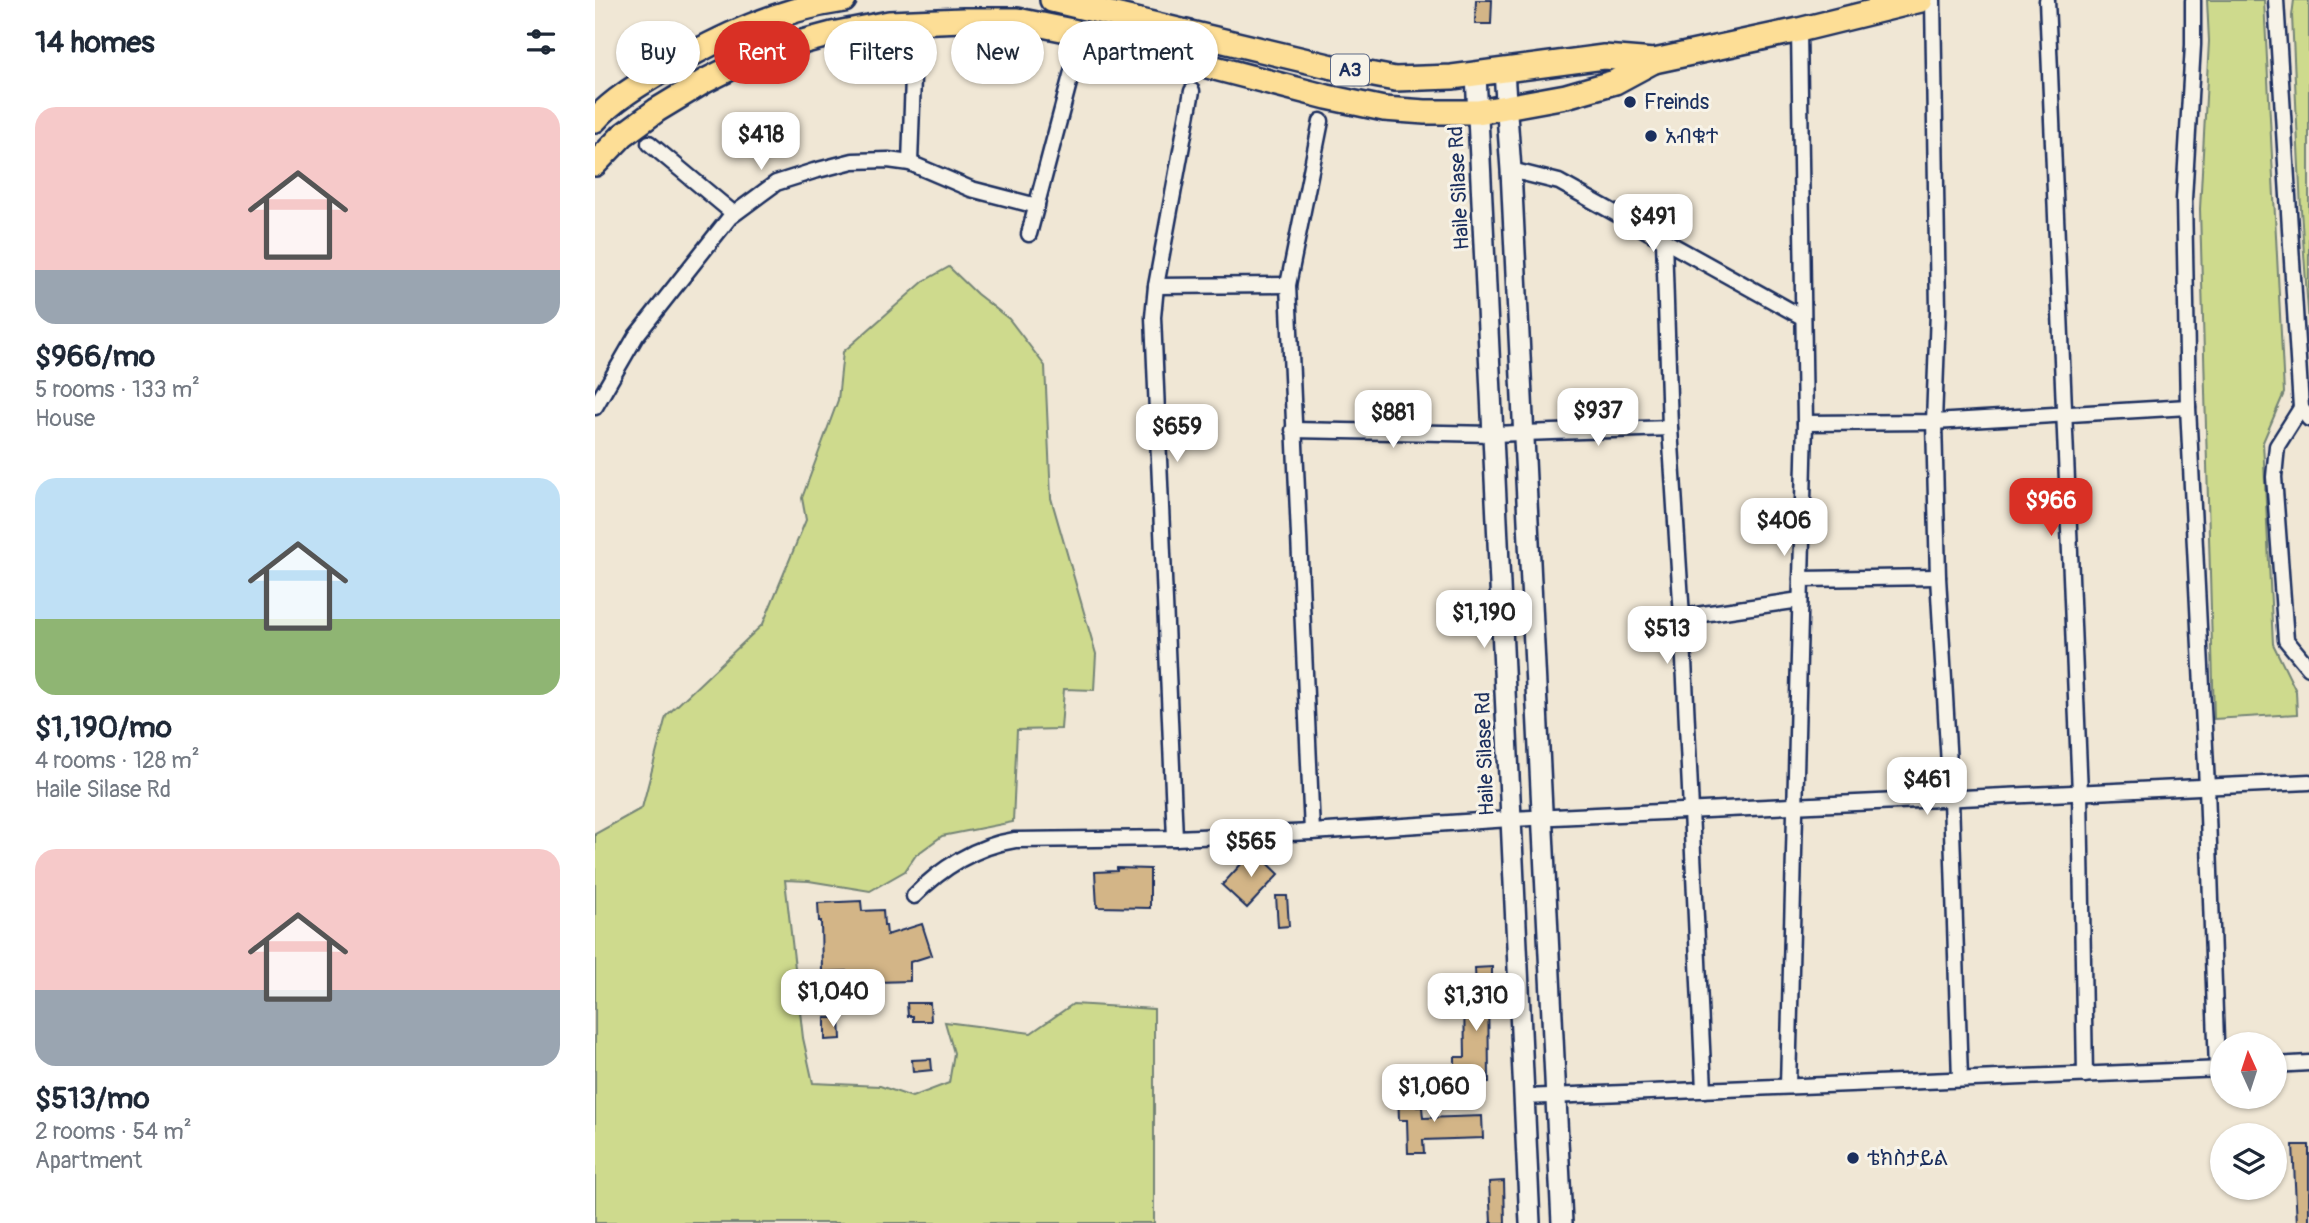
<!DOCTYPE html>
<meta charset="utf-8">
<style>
body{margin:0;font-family:Pangolin,"Noto Sans Ethiopic",sans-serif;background:#f6f6f7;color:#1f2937;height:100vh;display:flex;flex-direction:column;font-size:26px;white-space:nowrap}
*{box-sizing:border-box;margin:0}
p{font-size:23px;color:#747a83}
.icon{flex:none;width:38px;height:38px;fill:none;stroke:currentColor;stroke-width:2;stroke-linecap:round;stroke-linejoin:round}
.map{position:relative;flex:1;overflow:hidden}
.details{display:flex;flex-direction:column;background:#fff;width:595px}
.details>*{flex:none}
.top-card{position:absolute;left:21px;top:21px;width:665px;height:63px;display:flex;gap:14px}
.needle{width:46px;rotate:357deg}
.fabs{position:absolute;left:1615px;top:1032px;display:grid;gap:14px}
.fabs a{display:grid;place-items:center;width:77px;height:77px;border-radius:50%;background:#fff;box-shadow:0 2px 5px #0004;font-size:35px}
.price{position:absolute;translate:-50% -60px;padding:0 16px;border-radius:14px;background:#fff;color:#222;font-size:23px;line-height:46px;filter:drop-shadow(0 2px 4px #0008)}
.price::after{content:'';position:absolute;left:50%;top:42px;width:21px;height:16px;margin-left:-10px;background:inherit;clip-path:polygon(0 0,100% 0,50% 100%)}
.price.on{background:#d93025;color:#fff}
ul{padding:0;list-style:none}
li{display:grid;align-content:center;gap:14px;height:371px;padding:0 35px}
li span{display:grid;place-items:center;height:217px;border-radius:21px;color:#555}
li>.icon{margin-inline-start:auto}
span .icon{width:126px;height:126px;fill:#fffc;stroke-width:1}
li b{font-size:30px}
h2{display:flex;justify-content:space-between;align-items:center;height:84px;padding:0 35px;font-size:30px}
.tag{padding:0 24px;border-radius:32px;background:#fff;box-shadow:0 2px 5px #0004;font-size:24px;line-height:63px}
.tag.on{background:#d93025;color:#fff}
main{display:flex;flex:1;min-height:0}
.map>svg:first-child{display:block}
.green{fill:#ceda8d;stroke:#748476;stroke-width:2}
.building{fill:#d3b587;stroke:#1b2f5e;stroke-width:2}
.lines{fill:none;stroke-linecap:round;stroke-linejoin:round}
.minor-casing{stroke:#1b2f5e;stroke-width:19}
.secondary-casing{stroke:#1b2f5e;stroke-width:24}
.trunk-casing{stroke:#1b2f5e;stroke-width:28}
.minor{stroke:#f7f3e8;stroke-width:14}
.secondary{stroke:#f7f3e8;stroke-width:19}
.trunk{stroke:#fdde96;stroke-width:23}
.poi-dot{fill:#1b2f5e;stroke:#f7f3e8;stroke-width:2.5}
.labels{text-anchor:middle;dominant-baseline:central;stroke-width:6;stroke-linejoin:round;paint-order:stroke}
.shield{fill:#f7f3e8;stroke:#5d6a87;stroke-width:2}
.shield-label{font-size:19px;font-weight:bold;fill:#1b2f5e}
.poi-label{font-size:21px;fill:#1b2f5e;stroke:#f7f3e8;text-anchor:start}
.street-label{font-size:21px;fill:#1b2f5e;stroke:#f7f3e8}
</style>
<main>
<section class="details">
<h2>14 homes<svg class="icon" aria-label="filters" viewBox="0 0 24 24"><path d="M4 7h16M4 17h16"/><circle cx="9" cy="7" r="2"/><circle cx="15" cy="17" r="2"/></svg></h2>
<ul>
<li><span style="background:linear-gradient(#f6c9c9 75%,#9aa5b1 0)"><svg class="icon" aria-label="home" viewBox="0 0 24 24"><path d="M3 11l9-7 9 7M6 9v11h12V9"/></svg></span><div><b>$966/mo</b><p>5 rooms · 133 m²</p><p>House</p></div></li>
<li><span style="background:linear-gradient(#bfe0f5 65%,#8fb573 0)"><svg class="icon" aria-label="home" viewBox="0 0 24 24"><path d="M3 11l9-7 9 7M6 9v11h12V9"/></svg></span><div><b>$1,190/mo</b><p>4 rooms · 128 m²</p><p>Haile Silase Rd</p></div></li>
<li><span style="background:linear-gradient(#f6c9c9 65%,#9aa5b1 0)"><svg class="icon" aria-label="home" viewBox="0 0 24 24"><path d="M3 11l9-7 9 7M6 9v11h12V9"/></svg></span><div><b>$513/mo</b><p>2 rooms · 54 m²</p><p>Apartment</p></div></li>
</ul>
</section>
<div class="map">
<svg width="1714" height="1223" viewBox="0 0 1714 1223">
<rect width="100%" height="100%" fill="#f0e7d5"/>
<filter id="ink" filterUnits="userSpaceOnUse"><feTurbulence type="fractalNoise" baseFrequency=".0143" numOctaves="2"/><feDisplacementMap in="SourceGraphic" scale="14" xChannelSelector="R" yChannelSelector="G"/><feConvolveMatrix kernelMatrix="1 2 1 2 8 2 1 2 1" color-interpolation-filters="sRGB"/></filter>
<g filter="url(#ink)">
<g class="green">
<polygon points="1612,0 1669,0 1689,393 1668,442 1678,644 1701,691 1702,714 1619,719 1605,209 1614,41"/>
<polygon points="1699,0 1714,0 1714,326 1706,210 1697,16"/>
<polygon points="354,267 382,294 414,319 450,366 456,498 501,654 499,690 469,689 466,729 422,730 418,822 347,836 321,855 310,871 275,891 214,881 190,880 208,1038 218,1083 285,1086 317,1097 354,1083 359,1053 350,1022 436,1033 478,1004 559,1009 559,1223 0,1223 0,834 47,808 71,716 168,624 211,520 207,498 243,400 248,352 329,281"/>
</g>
<g class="building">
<polygon points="881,0 897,0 896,24 880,24"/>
<polygon points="659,850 684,874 652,908 627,885"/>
<polygon points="522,868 555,869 555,908 502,907 500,872 522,871"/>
<polygon points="681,896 692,896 694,926 683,927"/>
<polygon points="266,901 267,911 288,910 289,925 291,925 292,935 327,924 337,955 315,962 315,981 282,982 281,1012 263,1012 263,982 251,982 251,971 227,972 226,921 224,921 223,903"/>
<polygon points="897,967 897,979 893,979 894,1082 860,1083 860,1057 870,1057 869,997 875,997 875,990 881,990 880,968"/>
<polygon points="312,1003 335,1003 336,1021 318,1021 318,1016 313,1016"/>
<polygon points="230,1018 245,1018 246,1039 230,1040"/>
<polygon points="336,1059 337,1070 318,1072 317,1060"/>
<polygon points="821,1090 822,1107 827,1107 828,1118 887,1116 888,1138 828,1140 829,1153 813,1153 812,1120 804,1120 803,1091"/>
<polygon points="1698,1145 1714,1145 1714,1223 1702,1223"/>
<polygon points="909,1181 910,1223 896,1223 894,1182"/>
</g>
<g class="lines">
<g class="minor-casing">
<g id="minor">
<polyline points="1338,0 1343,311 1339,422 1343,577 1356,799 1365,1079"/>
<polyline points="1452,0 1485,793 1490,1075"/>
<polyline points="1598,0 1598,45 1589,199 1593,407 1612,787 1622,1069"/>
<polyline points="1681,0 1706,408 1714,419"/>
<polyline points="54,143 138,213"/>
<polyline points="315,163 319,49"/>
<polyline points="916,170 964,182 1207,317"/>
<polyline points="434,234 479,64"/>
<polyline points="1069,240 1075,428 1087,617 1109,1090"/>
<polyline points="561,286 693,285"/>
<polyline points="0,407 41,336 135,217 181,183 219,171 258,161 293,160 315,163 376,189 442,206"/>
<polyline points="1706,408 1682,446 1679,477 1691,640 1714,668"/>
<polyline points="1210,423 1339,422 1593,407"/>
<polyline points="698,430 898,434 1075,428"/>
<polyline points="1206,579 1343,577"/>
<polyline points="1087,617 1205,600"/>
<polyline points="717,832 693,285 726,121"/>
<polyline points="580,838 558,317 561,286 597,91"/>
<path d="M319,896C346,868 381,846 420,840L580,838L717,832L915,819L1714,782"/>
<polyline points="1680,1065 1714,1063"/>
<polyline points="1193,1086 1210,423 1204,30"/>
<polyline points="929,1097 1628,1069"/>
</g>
</g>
<g class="secondary-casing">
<g id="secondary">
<polyline points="909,72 916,170 967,1223"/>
<path d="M881,74C899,457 917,840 935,1223"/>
</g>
</g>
<g class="trunk-casing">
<g id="trunk">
<polyline points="457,0 742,68 800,79 857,77 1009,57 1059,61 1204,30 1326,0"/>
<path d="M0,120C19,99 45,84 70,69C125,37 184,9 249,0"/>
<polyline points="0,164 28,135 62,110 110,81 166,53 237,34 294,23 368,20 422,20 477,31 732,97 789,109 830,112 883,112 971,96 1020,82 1059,61"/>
</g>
</g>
<use href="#minor" class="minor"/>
<use href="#secondary" class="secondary"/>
<use href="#trunk" class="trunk"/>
</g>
</g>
<g class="poi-dot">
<circle cx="1035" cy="102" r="7"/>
<circle cx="1056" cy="136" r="7"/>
<circle cx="1258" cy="1158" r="7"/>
</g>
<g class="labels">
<rect class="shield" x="736" y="54.5" width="38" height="31" rx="5"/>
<g class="shield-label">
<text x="755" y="70">A3</text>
</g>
<g class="poi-label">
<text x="1049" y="102">Freinds</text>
<text x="1070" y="136">አብቁተ</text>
<text x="1272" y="1158">ቴክስታይል</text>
</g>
<g class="street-label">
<text transform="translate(864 188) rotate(-93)">Haile Silase Rd</text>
<text transform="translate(890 754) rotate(-92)">Haile Silase Rd</text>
</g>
</g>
</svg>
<div class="fabs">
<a><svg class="needle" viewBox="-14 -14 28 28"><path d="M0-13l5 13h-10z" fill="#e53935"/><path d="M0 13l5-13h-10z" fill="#747a83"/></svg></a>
<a><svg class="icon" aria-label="layers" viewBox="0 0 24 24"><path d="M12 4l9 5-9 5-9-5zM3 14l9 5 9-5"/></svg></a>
</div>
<b class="price" style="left:166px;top:172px">$418</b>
<b class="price" style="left:1058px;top:254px">$491</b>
<b class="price" style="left:1003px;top:448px">$937</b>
<b class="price" style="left:798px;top:450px">$881</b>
<b class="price" style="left:582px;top:464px">$659</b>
<b class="price on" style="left:1456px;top:538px">$966</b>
<b class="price" style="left:1189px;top:558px">$406</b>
<b class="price" style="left:889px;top:650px">$1,190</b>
<b class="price" style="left:1072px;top:666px">$513</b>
<b class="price" style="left:1332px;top:817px">$461</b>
<b class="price" style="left:656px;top:879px">$565</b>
<b class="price" style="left:238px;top:1029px">$1,040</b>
<b class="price" style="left:881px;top:1033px">$1,310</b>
<b class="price" style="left:839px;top:1124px">$1,060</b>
<div class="top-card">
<a class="tag">Buy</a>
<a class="tag on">Rent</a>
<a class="tag">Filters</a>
<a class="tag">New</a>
<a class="tag">Apartment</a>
</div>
</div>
</main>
